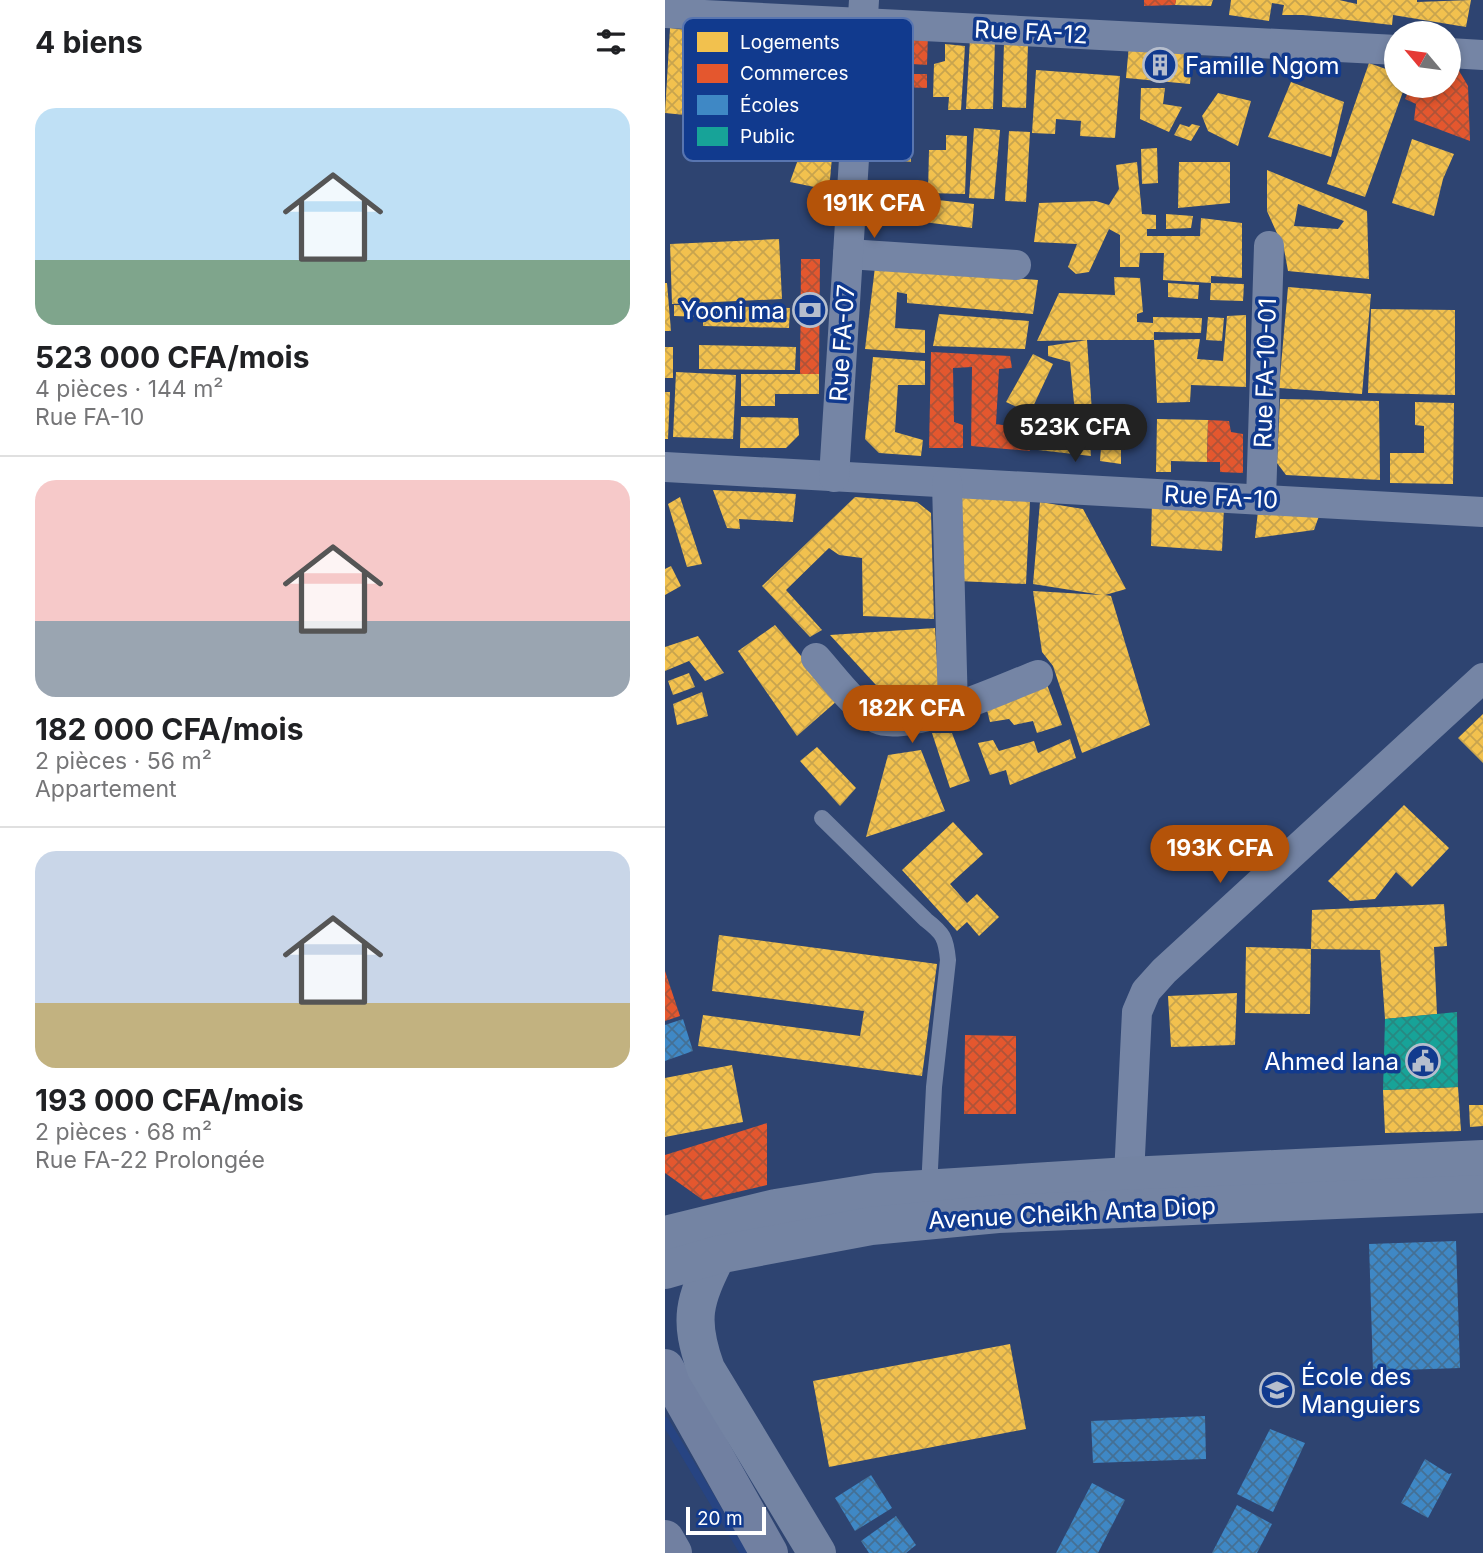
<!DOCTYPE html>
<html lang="fr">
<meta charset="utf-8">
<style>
body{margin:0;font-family:Inter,sans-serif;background:#f2f2f2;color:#202124;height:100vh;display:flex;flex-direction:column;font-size:26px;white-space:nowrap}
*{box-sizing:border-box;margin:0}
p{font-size:23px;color:#757577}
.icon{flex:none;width:38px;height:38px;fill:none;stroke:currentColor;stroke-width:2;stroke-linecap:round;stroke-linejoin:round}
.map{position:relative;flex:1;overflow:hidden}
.details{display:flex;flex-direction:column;background:#fff;width:665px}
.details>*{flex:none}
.needle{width:46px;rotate:299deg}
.buttons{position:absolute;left:719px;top:21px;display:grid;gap:14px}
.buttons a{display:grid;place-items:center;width:77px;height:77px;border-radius:50%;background:#fff;box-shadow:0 4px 10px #0003;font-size:35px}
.scale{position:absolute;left:21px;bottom:18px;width:80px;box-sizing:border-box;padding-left:7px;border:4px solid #fff;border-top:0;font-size:19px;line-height:24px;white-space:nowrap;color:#fff;-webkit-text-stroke:5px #113a8e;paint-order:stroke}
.price{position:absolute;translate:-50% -60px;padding:0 16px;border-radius:24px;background:#b45309;color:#fff;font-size:23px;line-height:46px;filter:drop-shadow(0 2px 4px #0008)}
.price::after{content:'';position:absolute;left:50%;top:42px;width:21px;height:16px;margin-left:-10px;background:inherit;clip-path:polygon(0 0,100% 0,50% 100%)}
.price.selected{background:#222;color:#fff}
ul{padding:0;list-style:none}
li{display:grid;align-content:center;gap:14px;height:371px;padding:0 35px}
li+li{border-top:2px solid #e0e0e0}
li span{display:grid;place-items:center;height:217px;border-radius:21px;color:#555}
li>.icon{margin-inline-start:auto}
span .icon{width:126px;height:126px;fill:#fffc;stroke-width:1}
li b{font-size:30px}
h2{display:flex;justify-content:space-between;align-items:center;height:84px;padding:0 35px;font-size:30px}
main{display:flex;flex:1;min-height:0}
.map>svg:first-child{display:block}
.homes{fill:url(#homes-cross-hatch);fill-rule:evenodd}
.shops{fill:url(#shops-cross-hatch)}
.schools{fill:url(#schools-cross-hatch)}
.public{fill:url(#public-cross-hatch)}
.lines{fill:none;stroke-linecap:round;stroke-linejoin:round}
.stream{stroke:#274482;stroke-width:8}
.service{stroke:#7585a5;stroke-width:16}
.minor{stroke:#7585a5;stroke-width:30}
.secondary{stroke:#7180a1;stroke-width:38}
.primary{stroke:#7484a3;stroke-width:38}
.labels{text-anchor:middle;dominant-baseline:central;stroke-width:7;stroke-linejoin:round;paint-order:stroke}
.street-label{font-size:24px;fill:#fff;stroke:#113a8e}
.poi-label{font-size:24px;fill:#fff;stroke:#113a8e;text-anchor:start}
.key{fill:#113a8e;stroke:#5875b0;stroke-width:2}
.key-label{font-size:19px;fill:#fff}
</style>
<main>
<section class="details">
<h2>4 biens<svg class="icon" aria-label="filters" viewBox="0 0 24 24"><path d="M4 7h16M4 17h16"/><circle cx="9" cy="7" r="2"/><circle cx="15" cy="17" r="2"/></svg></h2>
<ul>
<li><span style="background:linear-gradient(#bfe0f5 70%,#7fa58c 0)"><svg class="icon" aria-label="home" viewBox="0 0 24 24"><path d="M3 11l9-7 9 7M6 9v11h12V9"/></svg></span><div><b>523 000 CFA/mois</b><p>4 pièces · 144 m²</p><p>Rue FA-10</p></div></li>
<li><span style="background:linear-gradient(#f6c9c9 65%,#9aa5b1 0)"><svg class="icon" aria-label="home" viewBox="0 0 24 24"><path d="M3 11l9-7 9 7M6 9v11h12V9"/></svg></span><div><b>182 000 CFA/mois</b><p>2 pièces · 56 m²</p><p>Appartement</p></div></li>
<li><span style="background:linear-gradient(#c9d6e8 70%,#c2b280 0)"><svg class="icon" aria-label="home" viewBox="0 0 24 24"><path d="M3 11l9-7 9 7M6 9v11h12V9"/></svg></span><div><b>193 000 CFA/mois</b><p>2 pièces · 68 m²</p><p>Rue FA-22 Prolongée</p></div></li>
</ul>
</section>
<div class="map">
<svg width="818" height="1553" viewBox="0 0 818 1553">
<defs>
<pattern id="homes-cross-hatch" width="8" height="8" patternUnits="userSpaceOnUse" patternTransform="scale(1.75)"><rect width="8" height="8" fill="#f2c14e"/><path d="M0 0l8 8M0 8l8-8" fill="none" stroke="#c8a44e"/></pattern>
<pattern id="shops-cross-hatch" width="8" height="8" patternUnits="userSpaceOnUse" patternTransform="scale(1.75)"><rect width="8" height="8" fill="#e4572e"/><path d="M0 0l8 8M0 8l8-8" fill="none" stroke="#af5338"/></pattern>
<pattern id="schools-cross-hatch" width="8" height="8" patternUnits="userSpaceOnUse" patternTransform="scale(1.75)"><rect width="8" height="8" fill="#3f88c5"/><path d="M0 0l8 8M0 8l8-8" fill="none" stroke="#447095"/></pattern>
<pattern id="public-cross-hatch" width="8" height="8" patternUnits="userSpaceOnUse" patternTransform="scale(1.75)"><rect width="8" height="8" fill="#17a398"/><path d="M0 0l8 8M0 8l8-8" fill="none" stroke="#278981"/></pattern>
</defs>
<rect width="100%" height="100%" fill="#2e4471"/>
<g class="homes">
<polygon points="511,0 548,0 546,6 510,5"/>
<polygon points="566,0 674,0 692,4 692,0 752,0 752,2 806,0 801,27 728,15 727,25 638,15 617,15 619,5 607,3 604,21 564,15"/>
<polygon points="40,27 54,28 53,34 67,35 67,47 58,46 55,104 35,103 38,50 25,49 20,115 0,113 5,28 39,32"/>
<polygon points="305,39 330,40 328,109 301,109"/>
<polygon points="339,43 363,43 361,108 337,107"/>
<polygon points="280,44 300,46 296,110 283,110 284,97 268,97 269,64 280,61"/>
<polygon points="464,45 528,51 525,84 461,78"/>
<polygon points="704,63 732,73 732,86 740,86 700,197 662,184"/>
<polygon points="371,70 455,76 450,138 415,136 416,121 391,119 390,134 367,133"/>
<polygon points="626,82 679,102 666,157 603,137"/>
<polygon points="476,88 500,88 498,104 517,107 504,132 475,119"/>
<polygon points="553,93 586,101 573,146 543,131 537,116"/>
<polygon points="172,103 164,190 125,182 152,106"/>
<polygon points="219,107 246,107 246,162 217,158 219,139 236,140 236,128 218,126"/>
<polygon points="515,124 524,127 527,124 535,126 526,141 509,135"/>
<polygon points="309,128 335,130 329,199 304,198"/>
<polygon points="344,131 365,132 361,202 340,201"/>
<polygon points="281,135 302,136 300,194 263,193 264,150 281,150"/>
<polygon points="747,139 789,154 778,179 769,216 727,203"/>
<polygon points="492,148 493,183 477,184 476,149"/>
<polygon points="472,162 477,214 491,215 491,229 482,229 482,236 535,236 536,218 577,223 577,278 546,276 546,283 498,280 499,253 475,253 474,267 455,267 455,235 444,229 424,272 411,274 403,267 412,244 369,242 374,203 431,201 444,205 454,189 451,165"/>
<polygon points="514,162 565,162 565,203 513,208"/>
<path d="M602,170L702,211L704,279L623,271L619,249L602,211ZM633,204L679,221L673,229L629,226Z"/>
<polygon points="237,196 309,204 307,228 234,219"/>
<polygon points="501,214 528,216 526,228 501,229"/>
<polygon points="114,239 117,299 7,304 5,244"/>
<polygon points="210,267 373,280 368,314 242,303 242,294 232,292 230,328 260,330 260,353 200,349"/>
<polygon points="449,277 475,278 478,312 472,314 472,322 488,323 488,317 537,318 536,333 489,332 489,340 422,340 427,412 410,413 405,362 383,356 383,346 422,340 372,341 394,293 450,295"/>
<polygon points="0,283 2,283 6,331 0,331"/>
<polygon points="503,283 534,285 533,299 503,297"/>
<polygon points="546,283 579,284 578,301 545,300"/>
<polygon points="623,287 706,294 697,394 614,388"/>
<polygon points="9,305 125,308 124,328 38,326 38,317 9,316"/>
<polygon points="706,309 790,310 790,395 703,393"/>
<polygon points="274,314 364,321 360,349 268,346"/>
<polygon points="581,315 581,387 526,385 525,402 492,403 489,340 535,339 532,359 558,361 562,316"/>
<polygon points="543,317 559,318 557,341 541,340"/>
<polygon points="34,345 131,347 130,370 34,369"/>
<rect x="0" y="347" width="8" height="31"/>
<polygon points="368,354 388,364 365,413 341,402"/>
<polygon points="208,357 260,361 260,385 233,385 230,432 258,440 256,456 214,453 200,439"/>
<polygon points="11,372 71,375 68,439 8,437"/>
<polygon points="76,374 154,374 154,394 110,394 110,406 76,406"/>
<polygon points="0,392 5,392 3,439 0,439"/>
<polygon points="615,399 714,401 715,480 621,475 612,463"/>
<polygon points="750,402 789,403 788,484 725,483 725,453 759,453 759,426 750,425"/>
<polygon points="76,417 133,418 134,435 121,448 75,448"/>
<polygon points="492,419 543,420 542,462 506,461 506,472 491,472"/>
<polygon points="396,422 423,422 426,456 373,450 364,433 396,433"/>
<polygon points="438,424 456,424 456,464 435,461"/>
<polygon points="48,490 131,494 128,522 74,519 75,529 62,528"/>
<polygon points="292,495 365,501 361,584 293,581"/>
<polygon points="15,497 37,564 22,567 3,504"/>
<polygon points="190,497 252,502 266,513 269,619 198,616 197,558 174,555 164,548 121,590 157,630 145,637 97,586"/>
<polygon points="487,501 559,507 557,551 486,546"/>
<polygon points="375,502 418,509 461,589 440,595 446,596 485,725 417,753 388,666 377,652 368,591 437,595 368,584"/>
<polygon points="593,511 654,516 649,530 590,538"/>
<polygon points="6,566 16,586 0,595 0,569"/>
<polygon points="110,625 173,700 132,736 73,651"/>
<polygon points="270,628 274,694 222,697 165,635"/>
<polygon points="33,636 59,673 40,681 24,661 0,671 0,647"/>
<polygon points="24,673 30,687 8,695 3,681"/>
<polygon points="381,682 397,725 372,733 368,721 349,725 344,719 325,722 320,702"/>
<polygon points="37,692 43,716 12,725 8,704"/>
<polygon points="818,714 818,763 793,738"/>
<polygon points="267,733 287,733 305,781 285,788"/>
<polygon points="405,739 411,758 345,785 341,770 325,775 313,743 328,740 334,751 369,741 373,753"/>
<polygon points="152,747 191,788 175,806 135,761"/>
<polygon points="256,750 280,811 201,837 223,755"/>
<polygon points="739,805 784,848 747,887 731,872 710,899 685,901 663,881"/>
<polygon points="288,822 318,854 285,884 302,903 312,894 334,917 314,936 302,922 292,931 237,870"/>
<polygon points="779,904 782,946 769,947 772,1014 720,1019 715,950 646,949 647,910"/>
<polygon points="54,935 272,964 257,1076 33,1046 38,1015 195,1036 199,1011 47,991"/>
<polygon points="581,947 646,949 645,1014 580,1013"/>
<polygon points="572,993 570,1045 506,1047 503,996"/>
<polygon points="67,1065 78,1122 0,1137 0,1078"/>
<polygon points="793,1087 796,1131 720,1133 718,1090"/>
<polygon points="804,1105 818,1105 818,1126 805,1127"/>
<polygon points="345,1344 361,1429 164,1467 148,1381"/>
</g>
<g class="shops">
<polygon points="479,0 511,0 510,5 479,6"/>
<polygon points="214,32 263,33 262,65 247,64 247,74 262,74 262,88 212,86"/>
<polygon points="784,69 793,69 803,86 805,141 749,120 751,104 740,99 746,86 784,86"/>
<polygon points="136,259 155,259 154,374 135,374"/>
<polygon points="266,352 345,356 347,368 334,369 331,424 356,428 365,451 306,446 307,367 288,368 289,422 298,425 298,448 264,448"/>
<polygon points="543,420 564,421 566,432 578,434 578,473 555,472 555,462 542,462"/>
<polygon points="0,971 15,1016 0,1021"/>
<polygon points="300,1035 351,1036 351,1114 299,1114"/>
<polygon points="102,1123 102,1185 38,1200 0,1173 0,1155"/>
</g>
<g class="schools">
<polygon points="18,1019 28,1051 0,1061 0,1025"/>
<polygon points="791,1241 795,1368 708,1371 704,1244"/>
<polygon points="540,1416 541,1459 428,1463 426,1421"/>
<polygon points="605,1429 640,1443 608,1512 572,1494"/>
<polygon points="760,1459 784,1474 787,1473 763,1518 736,1503"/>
<polygon points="206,1475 227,1508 190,1531 170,1498"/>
<polygon points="427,1483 460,1500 433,1553 391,1553"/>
<polygon points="572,1505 607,1524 592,1553 547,1553"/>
<polygon points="231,1516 251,1545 241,1553 204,1553 196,1541"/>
</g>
<polygon class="public" points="792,1012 793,1087 718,1090 720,1019"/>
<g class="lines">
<polyline class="stream" points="0,1421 79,1553"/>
<path class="service" d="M157,818L261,920C278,933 281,938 283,960L269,1087L264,1189"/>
<g class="minor">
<polyline points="0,13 732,50"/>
<polyline points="784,53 818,55"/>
<polyline points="183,254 351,265"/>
<polyline points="0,467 818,512"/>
<polyline points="169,477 199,0"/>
<polyline points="282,483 288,709"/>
<polyline points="596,500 604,246"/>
<path d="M151,658C169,678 189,707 213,719C243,733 341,687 373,675"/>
<polyline points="464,1176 472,1012 481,991 499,971 818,678"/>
</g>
<g class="secondary">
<polyline points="0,1368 104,1553"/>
<polyline points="0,1539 8,1553"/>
</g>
<g class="primary">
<polyline points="0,1235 111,1208 211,1192 464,1176 818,1159"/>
<path d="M52,1255C29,1301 23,1319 41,1369L152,1553"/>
<polyline points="0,1270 52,1255 206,1226 333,1214 818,1194"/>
</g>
</g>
<defs>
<g id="building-ring" transform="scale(1.75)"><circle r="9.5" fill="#113a8e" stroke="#b6becd" stroke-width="1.5"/><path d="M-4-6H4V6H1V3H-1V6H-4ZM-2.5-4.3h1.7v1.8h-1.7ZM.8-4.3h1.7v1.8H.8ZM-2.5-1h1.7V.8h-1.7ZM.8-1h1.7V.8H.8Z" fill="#b6becd"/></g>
<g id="bank-ring" transform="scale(1.75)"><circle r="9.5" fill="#113a8e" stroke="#b6becd" stroke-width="1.5"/><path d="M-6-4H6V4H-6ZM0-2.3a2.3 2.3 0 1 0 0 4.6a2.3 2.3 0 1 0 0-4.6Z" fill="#b6becd"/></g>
<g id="civic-ring" transform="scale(1.75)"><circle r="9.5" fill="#113a8e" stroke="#b6becd" stroke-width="1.5"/><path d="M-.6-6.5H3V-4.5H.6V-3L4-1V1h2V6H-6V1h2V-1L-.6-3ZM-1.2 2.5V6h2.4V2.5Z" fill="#b6becd"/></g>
<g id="school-ring" transform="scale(1.75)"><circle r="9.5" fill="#113a8e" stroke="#b6becd" stroke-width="1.5"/><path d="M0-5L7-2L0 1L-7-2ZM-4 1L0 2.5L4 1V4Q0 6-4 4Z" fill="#b6becd"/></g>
</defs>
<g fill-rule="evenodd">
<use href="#building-ring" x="495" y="65"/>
<use href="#bank-ring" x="145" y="310"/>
<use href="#civic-ring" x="758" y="1061"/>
<use href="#school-ring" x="612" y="1390"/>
</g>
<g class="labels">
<g class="street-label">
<text transform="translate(366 32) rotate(3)">Rue FA-12</text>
<text transform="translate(177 343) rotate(-86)">Rue FA-07</text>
<text transform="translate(600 373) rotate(-88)">Rue FA-10-01</text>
<text transform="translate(556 497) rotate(3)">Rue FA-10</text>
<text transform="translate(407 1213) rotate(-3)">Avenue Cheikh Anta Diop</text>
</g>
<g class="poi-label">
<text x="520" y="65">Famille Ngom</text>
<text x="120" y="310" text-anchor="end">Yooni ma</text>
<text x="734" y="1061" text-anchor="end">Ahmed Iana</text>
<text x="636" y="1376">École des<tspan x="636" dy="28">Manguiers</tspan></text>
</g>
</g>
<rect x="18" y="18" width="230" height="143" rx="10" class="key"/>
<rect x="32" y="32" width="31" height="20" fill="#f2c14e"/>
<rect x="32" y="64" width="31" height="19" fill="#e4572e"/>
<rect x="32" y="95" width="31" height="20" fill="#3f88c5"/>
<rect x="32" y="127" width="31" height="19" fill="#17a398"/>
<g class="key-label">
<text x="75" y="49">Logements</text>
<text x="75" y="80">Commerces</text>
<text x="75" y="112">Écoles</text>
<text x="75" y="143">Public</text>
</g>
</svg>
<div class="buttons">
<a><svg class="needle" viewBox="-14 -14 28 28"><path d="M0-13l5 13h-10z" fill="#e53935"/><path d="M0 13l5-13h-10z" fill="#757577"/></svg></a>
</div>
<div class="scale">20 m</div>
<b class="price" style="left:209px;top:240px">191K CFA</b>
<b class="price selected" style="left:410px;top:464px">523K CFA</b>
<b class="price" style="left:247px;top:745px">182K CFA</b>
<b class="price" style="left:555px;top:885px">193K CFA</b>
</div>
</main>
